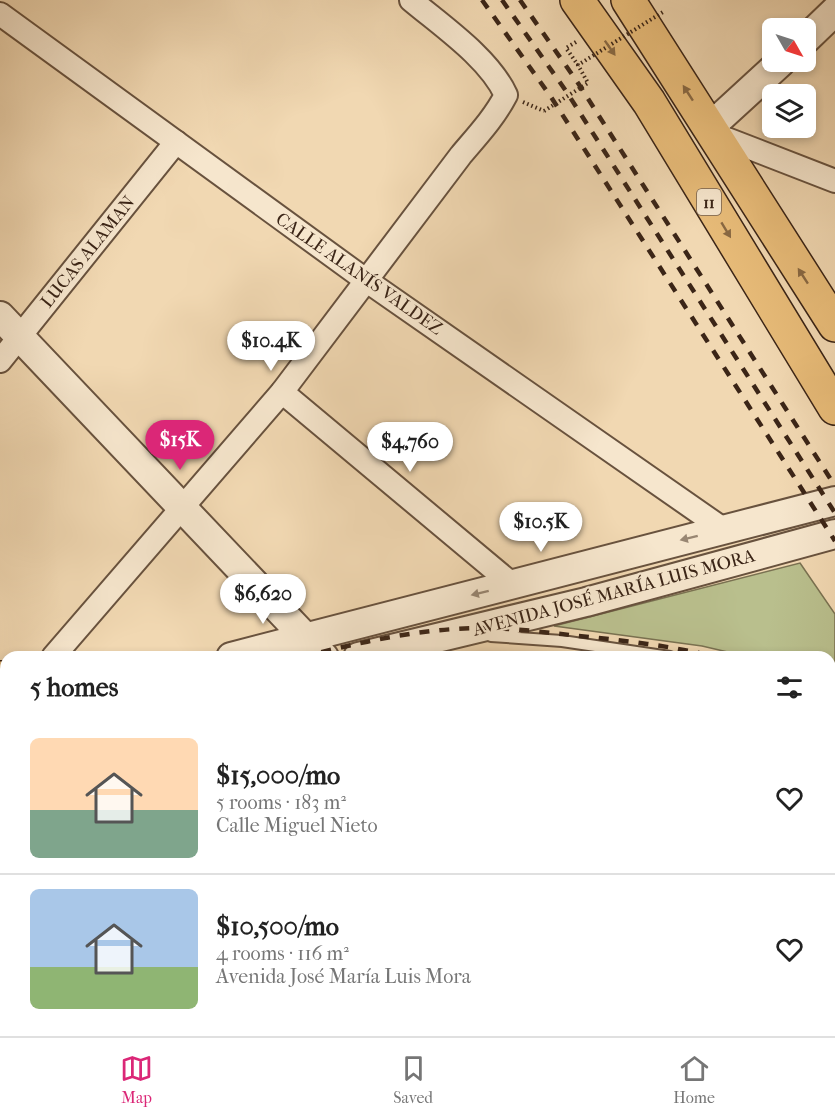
<!DOCTYPE html>
<meta charset="utf-8">
<style>
body{margin:0;font-family:"IM FELL French Canon",serif;background:#f2f2f2;color:#222;height:100vh;display:flex;flex-direction:column;font-size:22px;white-space:nowrap}
*{box-sizing:border-box;margin:0}
p{font-size:20px;color:#767676}
.icon{flex:none;width:33px;height:33px;fill:none;stroke:currentColor;stroke-width:2;stroke-linecap:round;stroke-linejoin:round}
.map{position:relative;flex:1;overflow:hidden}
.side{position:absolute;left:0px;top:651px;width:836px;height:386px;display:flex;flex-direction:column;background:#fff;border-radius:18px 18px 0 0;box-shadow:0 3px 9px #0003}
.side>*{flex:none}
.needle{width:39px;rotate:129deg}
.controls{position:absolute;left:762px;top:18px;display:grid;gap:12px}
.controls a{display:grid;place-items:center;width:54px;height:54px;border-radius:9px;background:#fff;box-shadow:0 3px 9px #0003;font-size:30px}
.price{position:absolute;translate:-50% -51px;padding:0 14px;border-radius:21px;background:#fff;color:#222;font-size:20px;line-height:39px;filter:drop-shadow(0 2px 3px #0008)}
.price::after{content:'';position:absolute;left:50%;top:36px;width:18px;height:14px;margin-left:-9px;background:inherit;clip-path:polygon(0 0,100% 0,50% 100%)}
.price.on{background:#db2777;color:#fff}
ul{padding:0;list-style:none}
li{display:flex;align-items:center;gap:18px;height:150px;padding:0 30px}
li+li{border-top:2px solid #e0e0e0}
li span{display:grid;place-items:center;flex:none;width:168px;height:120px;border-radius:9px;color:#555}
li>.icon{margin-inline-start:auto}
span .icon{width:72px;height:72px;fill:#fffc;stroke-width:1}
li b{font-size:26px}
h2{display:flex;justify-content:space-between;align-items:center;height:72px;padding:0 30px;font-size:26px}
.tabs{display:flex;justify-content:space-around;align-items:center;height:84px;border-top:2px solid #e0e0e0;background:#fff;font-size:16px;color:#767676}
.tabs a{display:grid;justify-items:center;gap:3px}
.tabs .on{color:#db2777}
.map>svg:first-child{display:block}
.green{fill:#b9bf8d;stroke:#7a7252;stroke-width:1.5}
.lines{fill:none;stroke-linecap:round;stroke-linejoin:round}
.service-casing{stroke:#68523e;stroke-width:14}
.minor-casing{stroke:#68523e;stroke-width:26}
.tertiary-casing{stroke:#68523e;stroke-width:32}
.primary-casing{stroke:#3b2517;stroke-width:36}
.path{stroke:#3b2517;stroke-width:4;stroke-dasharray:1.5 3;stroke-linecap:butt}
.service{stroke:#f6e6cd;stroke-width:10}
.minor{stroke:#f6e6cd;stroke-width:22}
.tertiary{stroke:#f6e6cd;stroke-width:28}
.primary{stroke:#e8bc79;stroke-width:33}
.rail{stroke:#3b2517;stroke-width:4.5;stroke-dasharray:10 10;stroke-linecap:butt}
.path-bridge{stroke:#3b2517;stroke-width:4;stroke-dasharray:1.5 3;stroke-linecap:butt}
.oneway{fill:#896943}
.oneway2{fill:#988672}
.labels{text-anchor:middle;dominant-baseline:central;stroke-width:4.5;stroke-linejoin:round;paint-order:stroke}
.shield{fill:#f6e6cd;stroke:#735f4e;stroke-width:1.5}
.shield-label{font-size:16px;font-weight:bold;fill:#3b2517}
.street-label{font-size:18px;fill:#3b2517;stroke:#f6e6cd}
</style>
<div class="map">
<svg width="835" height="1036" viewBox="0 0 835 1036">
<rect width="100%" height="100%" fill="#f1d8b2"/>
<filter id="stains"><feTurbulence type="fractalNoise" baseFrequency=".00333" numOctaves="4"/><feColorMatrix values="0 0 0 0 .2 0 0 0 0 .09 0 0 0 0 .02 0 0 0 .5 -.17"/></filter>
<radialGradient id="worn" r=".72"><stop offset=".6" stop-color="#630" stop-opacity="0"/><stop offset="1" stop-color="#630" stop-opacity=".3"/></radialGradient>
<polygon class="green" points="800,563 835,614 835,691 830,687 830,657 749,657 702,646 554,626"/>
<g class="lines">
<g class="service-casing">
<g id="service">
<polyline points="491,636 562,641 670,657"/>
<polyline points="830,708 835,711"/>
<polyline points="506,1036 510,1030"/>
</g>
</g>
<g class="minor-casing">
<g id="minor">
<polyline points="0,14 367,281 723,529"/>
<polyline points="714,134 835,181"/>
<polyline points="0,361 176,142"/>
<polyline points="282,392 513,585"/>
<path d="M53,657L282,392L461,155C477,136 494,118 506,95C489,58 442,26 411,0"/>
<polyline points="0,717 6,710"/>
<polyline points="83,1036 87,1030"/>
<polyline points="389,1036 393,1030"/>
</g>
</g>
<g class="tertiary-casing">
<g id="tertiary">
<polyline points="806,39 835,11"/>
<polyline points="710,127 781,62"/>
<polyline points="0,316 324,657"/>
<polyline points="231,657 835,501"/>
<polyline points="358,657 586,602 835,534"/>
</g>
</g>
<g class="primary-casing">
<g id="primary">
<polyline points="577,0 649,102 835,408"/>
<polyline points="628,0 835,325"/>
<polyline points="0,678 6,681"/>
<polyline points="0,736 6,739"/>
<polyline points="555,1030 565,1036"/>
<polyline points="637,1030 646,1036"/>
</g>
</g>
<g class="path">
<polyline points="576,42 566,48 578,65"/>
<polyline points="523,102 544,111"/>
</g>
<use href="#service" class="service"/>
<use href="#minor" class="minor"/>
<use href="#tertiary" class="tertiary"/>
<use href="#primary" class="primary"/>
<g class="rail">
<polyline points="482,0 551,97 835,541"/>
<polyline points="502,0 566,91 835,513"/>
<polyline points="520,0 578,83 835,486"/>
<path d="M302,657C361,642 423,628 483,628C512,628 542,632 570,635C619,640 668,645 716,657"/>
<polyline points="830,699 835,702"/>
<polyline points="0,735 6,733"/>
</g>
<polyline class="path-bridge" points="544,111 588,83 578,65 663,12"/>
</g>
<defs><path id="oneway-solid" d="M-6-.8H1V-3.2L6.5 0L1 3.2V.8H-6Z" transform="scale(1.5)"/></defs>
<g class="oneway">
<use href="#oneway-solid" transform="translate(610 48) rotate(55)"/>
<use href="#oneway-solid" transform="translate(688 93) rotate(-123)"/>
<use href="#oneway-solid" transform="translate(726 230) rotate(59)"/>
<use href="#oneway-solid" transform="translate(803 276) rotate(-123)"/>
</g>
<g class="oneway2">
<use href="#oneway-solid" transform="translate(689 538) rotate(166)"/>
<use href="#oneway-solid" transform="translate(480 593) rotate(166)"/>
</g>
<g class="labels">
<rect class="shield" x="697" y="189" width="24" height="26" rx="4.5"/>
<g class="shield-label">
<text x="709" y="202">11</text>
</g>
<g class="street-label">
<text transform="translate(88 252) rotate(-51)">LUCAS ALAMAN</text>
<text transform="translate(359 274) rotate(35)">CALLE ALANÍS VALDEZ</text>
<text transform="translate(614 593) rotate(-15)">AVENIDA JOSÉ MARÍA LUIS MORA</text>
</g>
</g>
<rect width="100%" height="100%" filter="url(#stains)"/>
<rect width="100%" height="100%" fill="url(#worn)"/>
</svg>
<div class="controls">
<a><svg class="needle" viewBox="-14 -14 28 28"><path d="M0-13l5 13h-10z" fill="#e53935"/><path d="M0 13l5-13h-10z" fill="#767676"/></svg></a>
<a><svg class="icon" aria-label="layers" viewBox="0 0 24 24"><path d="M12 4l9 5-9 5-9-5zM3 14l9 5 9-5"/></svg></a>
</div>
<b class="price" style="left:271px;top:372px">$10.4K</b>
<b class="price on" style="left:180px;top:471px">$15K</b>
<b class="price" style="left:410px;top:473px">$4,760</b>
<b class="price" style="left:541px;top:553px">$10.5K</b>
<b class="price" style="left:263px;top:625px">$6,620</b>
<section class="side">
<h2>5 homes<svg class="icon" aria-label="filters" viewBox="0 0 24 24"><path d="M4 7h16M4 17h16"/><circle cx="9" cy="7" r="2"/><circle cx="15" cy="17" r="2"/></svg></h2>
<ul>
<li><span style="background:linear-gradient(#ffd9b3 60%,#7fa58c 0)"><svg class="icon" aria-label="home" viewBox="0 0 24 24"><path d="M3 11l9-7 9 7M6 9v11h12V9"/></svg></span><div><b>$15,000/mo</b><p>5 rooms · 183 m²</p><p>Calle Miguel Nieto</p></div><svg class="icon" aria-label="heart" viewBox="0 0 24 24"><path d="M12 20l-8-8c-3-5 5-10 8-4 3-6 11-1 8 4z"/></svg></li>
<li><span style="background:linear-gradient(#a9c7e8 65%,#8fb573 0)"><svg class="icon" aria-label="home" viewBox="0 0 24 24"><path d="M3 11l9-7 9 7M6 9v11h12V9"/></svg></span><div><b>$10,500/mo</b><p>4 rooms · 116 m²</p><p>Avenida José María Luis Mora</p></div><svg class="icon" aria-label="heart" viewBox="0 0 24 24"><path d="M12 20l-8-8c-3-5 5-10 8-4 3-6 11-1 8 4z"/></svg></li>
</ul>
</section>
</div>
<nav class="tabs">
<a class="on"><svg class="icon" aria-label="map" viewBox="0 0 24 24"><path d="M3 6l6-2 6 2 6-2v14l-6 2-6-2-6 2zM9 4v14M15 6v14"/></svg>Map</a>
<a><svg class="icon" aria-label="saved" viewBox="0 0 24 24"><path d="M7 4h10v16l-5-4-5 4z"/></svg>Saved</a>
<a><svg class="icon" aria-label="home" viewBox="0 0 24 24"><path d="M3 11l9-7 9 7M6 9v11h12V9"/></svg>Home</a>
</nav>
